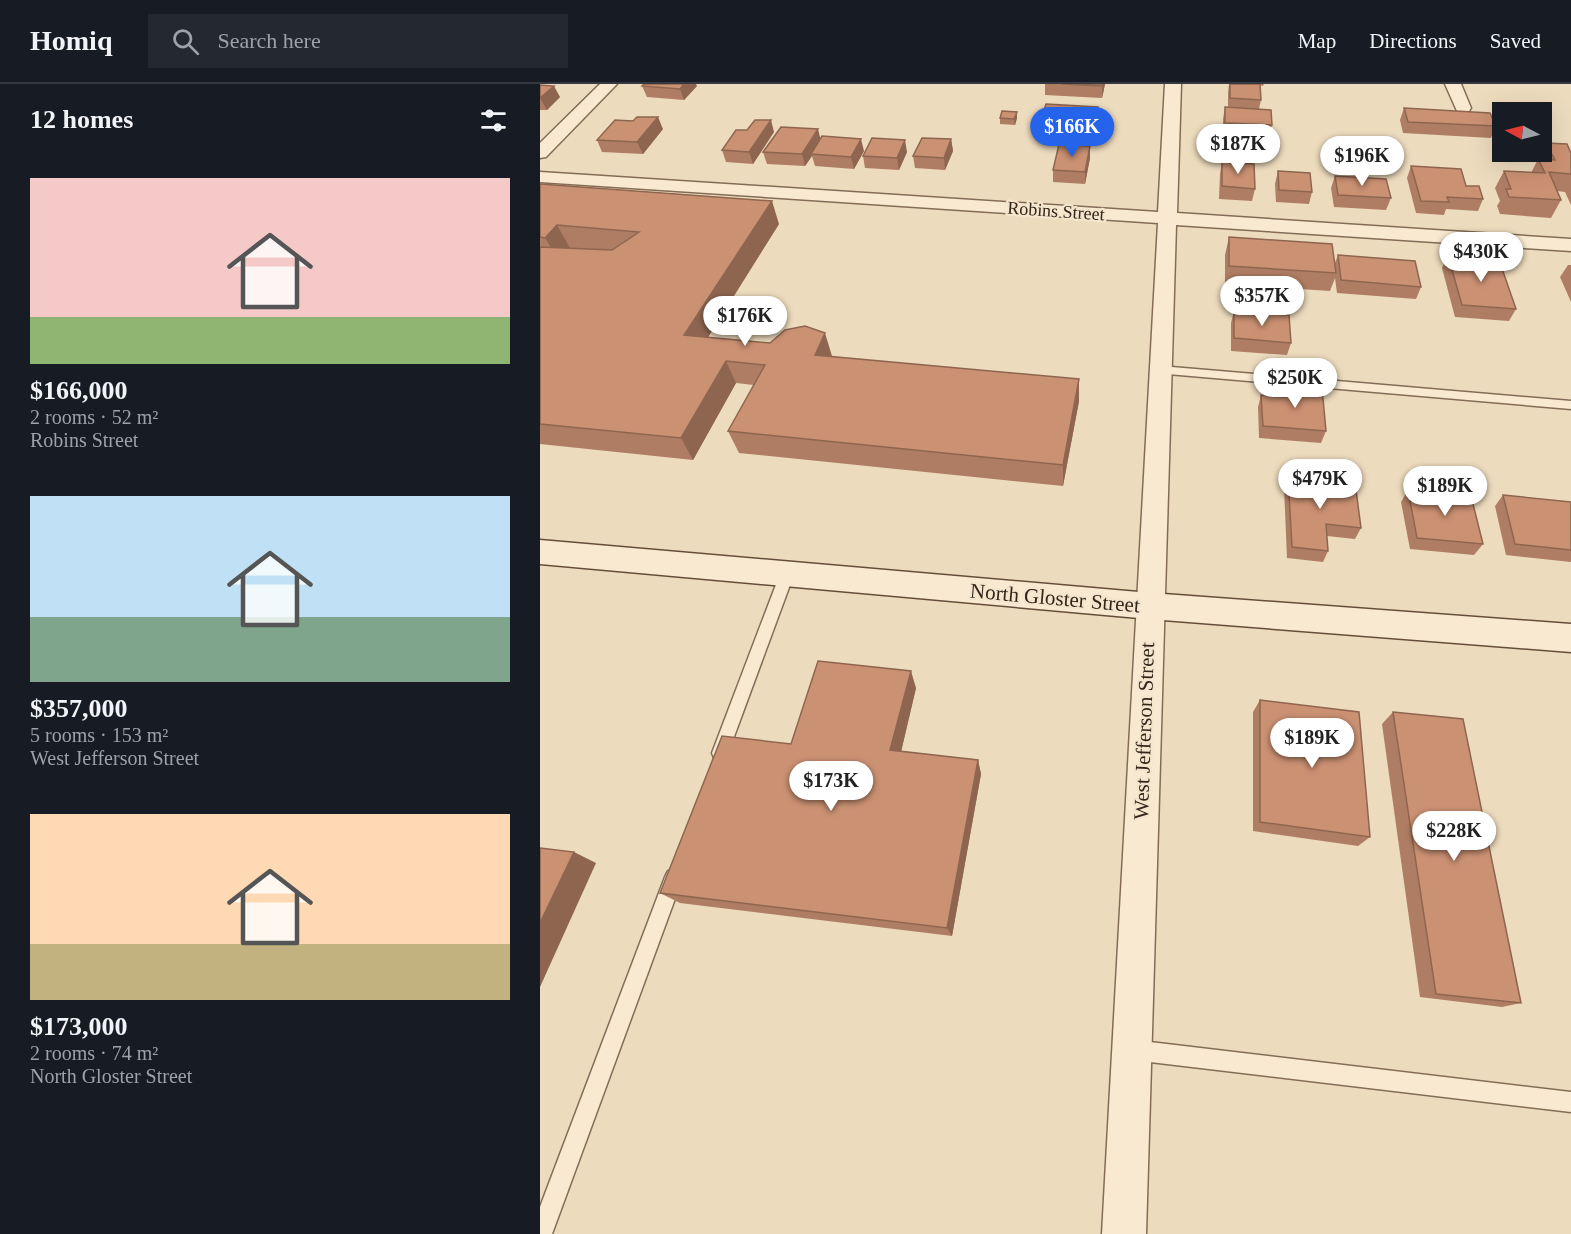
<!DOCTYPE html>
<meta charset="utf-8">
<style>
body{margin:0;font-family:"Times New Roman",serif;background:#242831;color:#f1f3f6;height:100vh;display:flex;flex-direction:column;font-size:22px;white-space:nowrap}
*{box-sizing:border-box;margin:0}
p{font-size:20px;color:#9ea1a6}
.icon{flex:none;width:33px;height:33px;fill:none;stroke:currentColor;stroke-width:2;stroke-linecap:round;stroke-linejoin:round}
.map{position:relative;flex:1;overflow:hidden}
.drawer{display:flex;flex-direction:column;background:#171b24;width:540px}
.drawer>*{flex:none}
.needle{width:39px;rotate:277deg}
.buttons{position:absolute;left:952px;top:18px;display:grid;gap:12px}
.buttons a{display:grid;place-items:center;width:60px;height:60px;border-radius:0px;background:#171b24;box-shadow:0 6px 24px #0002;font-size:30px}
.price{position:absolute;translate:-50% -51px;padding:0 14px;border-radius:21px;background:#fff;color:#222;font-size:20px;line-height:39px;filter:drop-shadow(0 2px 3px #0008)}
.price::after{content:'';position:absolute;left:50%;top:36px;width:18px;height:14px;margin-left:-9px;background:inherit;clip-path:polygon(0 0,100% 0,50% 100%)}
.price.on{background:#2563eb;color:#fff}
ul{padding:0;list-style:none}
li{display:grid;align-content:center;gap:12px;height:318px;padding:0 30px}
li span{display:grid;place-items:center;height:186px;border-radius:0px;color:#555}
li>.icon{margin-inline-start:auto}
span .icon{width:108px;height:108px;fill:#fffc;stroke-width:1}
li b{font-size:26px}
h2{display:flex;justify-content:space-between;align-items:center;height:72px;padding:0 30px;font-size:26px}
header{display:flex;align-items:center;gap:36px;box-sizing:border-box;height:84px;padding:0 30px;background:#171b24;border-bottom:2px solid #363941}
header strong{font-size:28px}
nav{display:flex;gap:33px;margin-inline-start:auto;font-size:21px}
.search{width:420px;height:54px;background:#242831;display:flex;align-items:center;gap:15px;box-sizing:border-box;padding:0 21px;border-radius:0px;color:#9ea1a6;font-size:22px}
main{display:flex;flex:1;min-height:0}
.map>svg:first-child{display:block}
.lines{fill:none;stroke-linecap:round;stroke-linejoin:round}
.service-casing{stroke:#846c57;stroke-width:3}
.minor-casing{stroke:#846c57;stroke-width:3}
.secondary-casing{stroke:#664d3a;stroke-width:3}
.service{fill:#f8e9d0;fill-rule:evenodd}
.minor{fill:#f8e9d0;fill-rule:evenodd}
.secondary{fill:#f8e9d0;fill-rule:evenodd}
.wall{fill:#af7d63}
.shaded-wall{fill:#8e6650}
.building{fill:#cb9173;stroke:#8e6650;stroke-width:1.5}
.labels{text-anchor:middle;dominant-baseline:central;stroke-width:4.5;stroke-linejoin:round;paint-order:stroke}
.far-street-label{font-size:18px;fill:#34251b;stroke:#f4e6cd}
.street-label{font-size:21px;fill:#34251b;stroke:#f4e6cd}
</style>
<header>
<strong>Homiq</strong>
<div class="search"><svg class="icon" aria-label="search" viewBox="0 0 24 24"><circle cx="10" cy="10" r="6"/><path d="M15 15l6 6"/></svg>Search here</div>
<nav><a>Map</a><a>Directions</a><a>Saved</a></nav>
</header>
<main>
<section class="drawer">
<h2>12 homes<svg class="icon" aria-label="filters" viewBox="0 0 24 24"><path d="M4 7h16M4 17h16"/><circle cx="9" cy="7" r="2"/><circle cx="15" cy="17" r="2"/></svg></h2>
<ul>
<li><span style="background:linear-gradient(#f6c9c9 75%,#8fb573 0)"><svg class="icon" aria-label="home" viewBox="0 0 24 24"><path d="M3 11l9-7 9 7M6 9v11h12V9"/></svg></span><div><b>$166,000</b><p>2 rooms · 52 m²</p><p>Robins Street</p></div></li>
<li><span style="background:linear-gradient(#bfe0f5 65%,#7fa58c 0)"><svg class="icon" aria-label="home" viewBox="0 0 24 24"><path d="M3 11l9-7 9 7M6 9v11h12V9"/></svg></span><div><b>$357,000</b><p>5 rooms · 153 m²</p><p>West Jefferson Street</p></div></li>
<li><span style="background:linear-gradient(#ffd9b3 70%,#c2b280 0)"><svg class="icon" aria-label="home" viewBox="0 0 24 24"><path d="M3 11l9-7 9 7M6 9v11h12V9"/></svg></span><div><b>$173,000</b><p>2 rooms · 74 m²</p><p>North Gloster Street</p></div></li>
</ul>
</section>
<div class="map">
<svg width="1031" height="1150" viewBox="0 0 1031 1150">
<rect width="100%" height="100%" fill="#eddbbd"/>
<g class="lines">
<g class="service-casing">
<g id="service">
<polygon points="620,282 1031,317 1031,325 616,289 616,283"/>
<polygon points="247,484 254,490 188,669 186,674 180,676 174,674 172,669 240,490"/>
<polygon points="134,784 140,787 143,793 12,1150 0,1150 0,1123 125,793 128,787"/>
<polygon points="593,956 1031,1008 1031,1028 593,976 586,973 583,966 586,959"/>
</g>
</g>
<g class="minor-casing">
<g id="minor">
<polygon points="60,0 77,0 6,73 0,74 0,59"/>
<polygon points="625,0 641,0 637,129 1031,155 1031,167 636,141 606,1150 562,1150 618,139 0,98 0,88 618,128"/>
<polygon points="905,0 921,0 931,24 929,27 917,27"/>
</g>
</g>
<g class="secondary-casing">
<polygon id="secondary" points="0,456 610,509 1031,540 1031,568 610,535 0,480"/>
</g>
<use href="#service" class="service"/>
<use href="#minor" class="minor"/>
<use href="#secondary" class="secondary"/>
</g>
<g class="wall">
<polygon points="505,0 565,0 562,14 505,11"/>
<polygon points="689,0 724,0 723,2 720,1 721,16 719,25 732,41 729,53 727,53 728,64 725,76 679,73 679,57 681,45 683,46 683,35 685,23 688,24 688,9"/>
<polygon points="0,1 20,13 7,26 0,26"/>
<polygon points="102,2 157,2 144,16 107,13"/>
<polygon points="558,23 558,35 554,54 500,51 500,39"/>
<polygon points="864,24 956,42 951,54 863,49 860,36"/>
<polygon points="460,34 477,34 475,41 460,40"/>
<polygon points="123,45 103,70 62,68 57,56"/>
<polygon points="234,48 213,80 186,78 182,66"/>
<polygon points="411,55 413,67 405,86 375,84 373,72"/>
<polygon points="280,56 324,67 314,85 275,82 272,72 265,82 227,80 223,68"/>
<polygon points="1006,59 1031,69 1031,121 1025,108 1017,107 1021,116 1011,134 960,130 957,122 960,117 955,104 964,87 991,89"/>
<polygon points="550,62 550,74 545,100 513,98 513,86"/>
<polygon points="367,68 359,86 325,84 323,72"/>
<polygon points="682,78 715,105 712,117 679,115 680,90"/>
<polygon points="871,82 926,102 943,115 938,127 906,125 904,131 876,129 867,94"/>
<polygon points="738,87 772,108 769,120 736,118 735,100"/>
<polygon points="795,92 851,114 846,126 794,123 791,104"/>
<polygon points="0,100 239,140 168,253 292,272 539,317 523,402 199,369 188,347 214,301 196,299 153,376 0,360"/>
<polygon points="689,153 795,179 798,171 881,203 876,215 797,209 795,194 790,207 685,200 685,171"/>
<polygon points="908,172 976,225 969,237 915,233 902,184"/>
<polygon points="1028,181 1031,181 1031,218 1020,193"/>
<polygon points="694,227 751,259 747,271 691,267 691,239"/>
<polygon points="743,301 786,347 781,359 719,354 718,323 721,311 740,312"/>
<polygon points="748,392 821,444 815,455 787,452 788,467 783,478 747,474 744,403"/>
<polygon points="868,406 943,460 934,471 870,465 861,418"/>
<polygon points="963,411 1031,418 1031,478 966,471 955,422"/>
<polygon points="376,604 361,667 438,676 441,690 412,852 140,819 120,809 251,660"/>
<polygon points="720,616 830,753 818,762 713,747 713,628"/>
<polygon points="853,628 981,919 962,923 880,913 842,640"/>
</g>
<g class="shaded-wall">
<polygon points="144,0 156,0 157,2 144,16 140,5"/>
<polygon points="563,0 565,0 562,14 562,2"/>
<polygon points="14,2 20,13 7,26 0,14"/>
<polygon points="558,23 558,35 554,54 554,42"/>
<polygon points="477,28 477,34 475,41 474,35"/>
<polygon points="118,33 123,45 103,70 97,58"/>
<polygon points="231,36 234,48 213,80 209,68"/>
<polygon points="278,45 281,57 271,70 272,72 265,82 262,70"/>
<polygon points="321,55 324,67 314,85 311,73"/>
<polygon points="411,55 413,67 405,86 404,74"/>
<polygon points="365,56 367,68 359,86 357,74"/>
<polygon points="550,62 550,74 545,100 545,88"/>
<polygon points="232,117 239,140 155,274 144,251"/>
<polygon points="17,141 30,164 19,176 5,154"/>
<polygon points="285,249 292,272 282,293 275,271"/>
<polygon points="186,277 196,299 153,376 141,354"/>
<polygon points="539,295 539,317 523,402 523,381"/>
<polygon points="371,587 376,604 358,681 350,666"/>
<polygon points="438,676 441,690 412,852 407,844"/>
<polygon points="34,768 56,779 0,903 0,839"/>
</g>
<g class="building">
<polygon points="104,0 144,0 140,5 102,2"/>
<polygon points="522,0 563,0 562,2"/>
<polygon points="690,0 720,0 721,16 690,14"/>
<polygon points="0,1 14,2 0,14"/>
<polygon points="506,20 558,23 554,42 500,39"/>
<polygon points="685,23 731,26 732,41 685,39"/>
<polygon points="864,24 950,29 956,42 868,38"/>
<polygon points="462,27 477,28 474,35 460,34"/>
<polygon points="97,33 118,33 97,58 57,56 75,36 93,37"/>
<polygon points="215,36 231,36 209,68 182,66 196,46 207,46"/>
<polygon points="241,43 278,45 262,70 223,68"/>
<polygon points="681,45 727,48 728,64 681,61"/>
<polygon points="282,52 321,55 311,73 271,70"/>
<polygon points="332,54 365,56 357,74 323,72"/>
<polygon points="382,54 411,55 404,74 373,72"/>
<polygon points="1006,59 1027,60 1031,69 1031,90 1009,88 1021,116 969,113 966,105 971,105 964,87 1005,89 998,75 1015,76"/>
<polygon points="519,60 550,62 545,88 513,86"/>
<polygon points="682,78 714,80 715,105 682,102"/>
<polygon points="871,82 921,85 926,102 939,102 943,115 907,113 909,118 881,117"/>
<polygon points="738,87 770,89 772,108 739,106"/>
<polygon points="795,92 846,95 851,114 798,111"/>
<polygon points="0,100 232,117 144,251 230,259 245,246 265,242 285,249 275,271 539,295 523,381 188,347 225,281 186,277 141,354 0,340 0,163 72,166 99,148 17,141 5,154 0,153"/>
<polygon points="689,153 792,160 796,189 689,182"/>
<polygon points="798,171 875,177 881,203 801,196"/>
<polygon points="908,172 959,176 976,225 922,221"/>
<polygon points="694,227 749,231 751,259 694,254"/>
<polygon points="743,301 782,304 786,347 723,342 721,311 744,313"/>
<polygon points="748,392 815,398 821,444 786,440 788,467 752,463"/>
<polygon points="868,406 931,412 943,460 877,454"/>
<polygon points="963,411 1031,418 1031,466 975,460"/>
<polygon points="278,577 371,587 350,666 438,676 407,844 120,809 182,652 251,660"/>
<polygon points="720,616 819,628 830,753 720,738"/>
<polygon points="853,628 923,635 981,919 896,910"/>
<polygon points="0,764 34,768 0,839"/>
</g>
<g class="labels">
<g class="far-street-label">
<text transform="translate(516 127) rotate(4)">Robins Street</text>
</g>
<g class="street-label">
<text transform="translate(515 514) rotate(5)">North Gloster Street</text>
<text transform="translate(604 647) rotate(-88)">West Jefferson Street</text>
</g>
</g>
</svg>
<div class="buttons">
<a><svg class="needle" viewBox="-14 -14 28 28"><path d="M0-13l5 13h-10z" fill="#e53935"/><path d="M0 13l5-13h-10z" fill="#9ea1a6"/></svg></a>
</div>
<b class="price on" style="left:532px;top:74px">$166K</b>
<b class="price" style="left:698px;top:91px">$187K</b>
<b class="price" style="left:822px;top:103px">$196K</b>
<b class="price" style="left:941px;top:199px">$430K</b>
<b class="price" style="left:722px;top:243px">$357K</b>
<b class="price" style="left:205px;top:263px">$176K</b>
<b class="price" style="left:755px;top:325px">$250K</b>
<b class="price" style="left:780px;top:426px">$479K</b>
<b class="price" style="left:905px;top:433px">$189K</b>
<b class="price" style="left:772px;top:685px">$189K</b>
<b class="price" style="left:291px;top:728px">$173K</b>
<b class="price" style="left:914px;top:778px">$228K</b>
</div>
</main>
